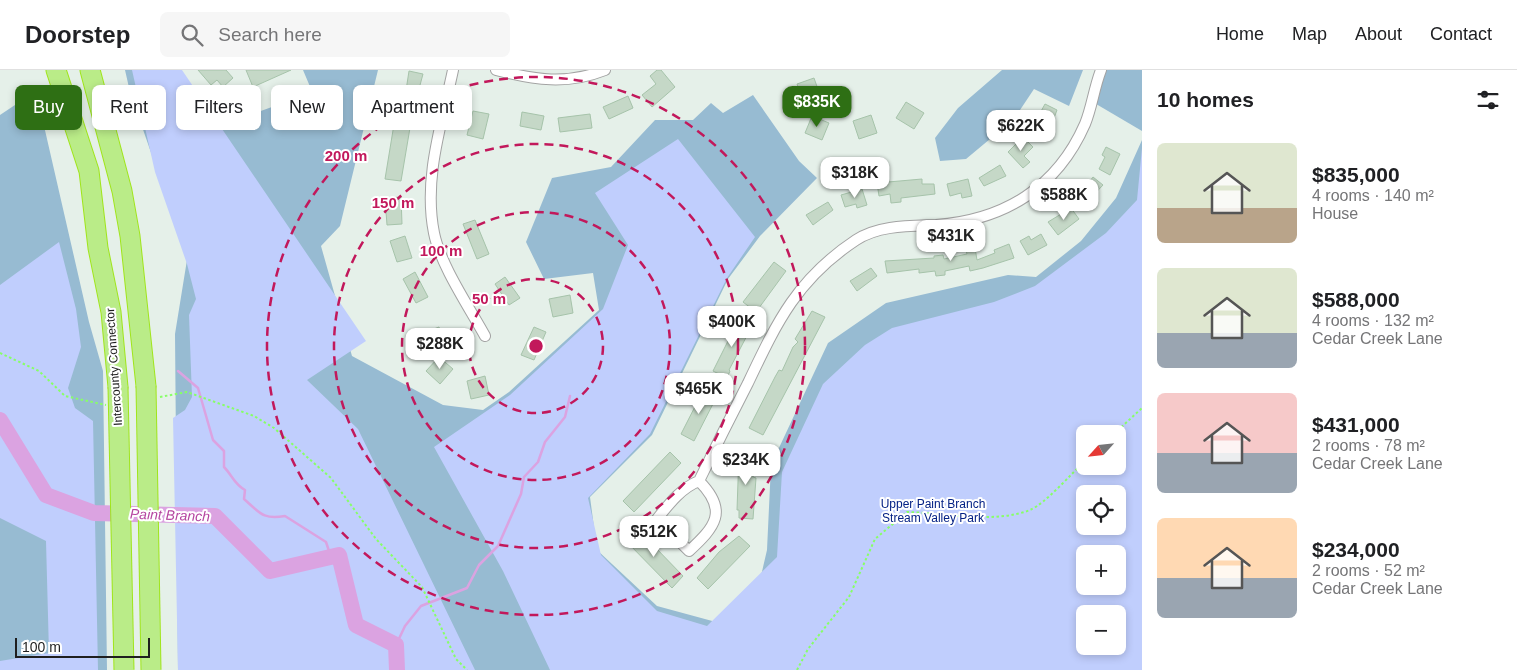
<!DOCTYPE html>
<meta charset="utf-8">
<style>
body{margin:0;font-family:Helvetica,sans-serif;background:#f6f6f6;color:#202124;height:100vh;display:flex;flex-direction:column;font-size:19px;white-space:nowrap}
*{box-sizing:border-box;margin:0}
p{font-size:16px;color:#757577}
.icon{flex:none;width:28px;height:28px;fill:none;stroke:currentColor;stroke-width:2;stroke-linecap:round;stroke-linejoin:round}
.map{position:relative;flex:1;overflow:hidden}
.panel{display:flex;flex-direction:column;background:#fff;width:375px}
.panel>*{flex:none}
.hud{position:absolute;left:15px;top:15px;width:475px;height:45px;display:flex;gap:10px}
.needle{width:32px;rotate:243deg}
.tools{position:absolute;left:1076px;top:355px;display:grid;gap:10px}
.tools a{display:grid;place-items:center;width:50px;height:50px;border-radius:8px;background:#fff;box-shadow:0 2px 8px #0003;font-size:25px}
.scale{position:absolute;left:15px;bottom:12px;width:135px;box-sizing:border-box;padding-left:5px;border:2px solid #1f1f1f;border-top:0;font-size:14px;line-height:18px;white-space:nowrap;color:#1f1f1f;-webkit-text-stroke:4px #fff;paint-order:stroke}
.price{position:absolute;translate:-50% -42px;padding:0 11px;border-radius:10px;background:#fff;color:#222;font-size:16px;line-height:32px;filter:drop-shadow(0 1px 2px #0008)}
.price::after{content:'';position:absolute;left:50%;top:30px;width:15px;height:11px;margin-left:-8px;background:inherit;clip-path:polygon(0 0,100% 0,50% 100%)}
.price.active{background:#2e6f14;color:#fff}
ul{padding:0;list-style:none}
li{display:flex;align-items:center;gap:15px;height:125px;padding:0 15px}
li span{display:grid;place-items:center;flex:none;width:140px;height:100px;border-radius:8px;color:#555}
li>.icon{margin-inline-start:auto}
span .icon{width:60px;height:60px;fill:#fffc;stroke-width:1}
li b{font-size:21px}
h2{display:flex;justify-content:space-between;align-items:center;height:60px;padding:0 15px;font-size:21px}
.pill{padding:0 18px;border-radius:8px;background:#fff;box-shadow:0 2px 8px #0003;font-size:18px;line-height:45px}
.pill.active{background:#2e6f14;color:#fff}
header{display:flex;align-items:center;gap:30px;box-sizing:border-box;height:70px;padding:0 25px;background:#fff;border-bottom:1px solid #e0e0e0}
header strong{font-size:24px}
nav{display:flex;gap:28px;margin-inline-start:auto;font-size:18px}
.search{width:350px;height:45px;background:#f6f6f6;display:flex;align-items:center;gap:12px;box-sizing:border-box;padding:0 18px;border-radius:8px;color:#757577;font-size:19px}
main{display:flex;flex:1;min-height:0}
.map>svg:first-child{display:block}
.forest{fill:#97bbd2;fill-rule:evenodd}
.park{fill:#c0cefd;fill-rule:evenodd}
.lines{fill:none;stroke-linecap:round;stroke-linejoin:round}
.stream{stroke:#dba3e1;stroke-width:2.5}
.river{stroke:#dba3e1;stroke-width:16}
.building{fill:#c5d8c7;stroke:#a6c3aa}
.minor-casing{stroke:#a3a3a3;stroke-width:12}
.motorway-casing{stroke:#a0e51b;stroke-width:21}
.path{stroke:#87ff67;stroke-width:2;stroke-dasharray:2.5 2.5;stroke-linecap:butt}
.minor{stroke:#fff;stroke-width:10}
.motorway{stroke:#baec88;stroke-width:19}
.motorway-bridge-casing{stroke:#a0e51b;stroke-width:21;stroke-linecap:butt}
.motorway-bridge{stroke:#baec88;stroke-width:19}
.ring{fill:none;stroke:#c2185b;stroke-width:2.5;stroke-dasharray:9 6}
.labels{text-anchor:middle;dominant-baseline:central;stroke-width:4;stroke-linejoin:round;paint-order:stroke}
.street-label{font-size:12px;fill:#1f1f1f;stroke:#fff}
.park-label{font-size:12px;fill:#052285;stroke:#fff}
.water-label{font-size:14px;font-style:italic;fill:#b545a0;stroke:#fff}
.centre{fill:#c2185b;stroke:#fff;stroke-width:2.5}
.ring-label{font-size:15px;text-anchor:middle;font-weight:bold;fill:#c2185b;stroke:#fff;stroke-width:4;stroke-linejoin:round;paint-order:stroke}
</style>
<header>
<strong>Doorstep</strong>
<div class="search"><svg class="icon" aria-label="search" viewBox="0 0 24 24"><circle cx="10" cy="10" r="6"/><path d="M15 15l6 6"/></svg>Search here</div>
<nav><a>Home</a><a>Map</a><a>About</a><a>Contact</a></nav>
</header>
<main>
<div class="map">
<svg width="1142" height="600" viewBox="0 0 1142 600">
<rect width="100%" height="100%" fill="#e5f0e9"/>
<g class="forest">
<path d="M125,0H180L202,41L240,18L258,42L294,29L311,19L303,0H378L340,156L321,176L352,286L443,335L483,340L509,322L599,240L593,203L544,209L526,172L552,108L611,97L655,50H693L711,33L723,43L753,25L799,91L817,108L760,166L728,209L652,365L590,427L597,480L657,536L727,555L757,523L767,480L771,395L828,273L886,233L1008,205L1036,207L1081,171L1116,128L1142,70V600H178L175,264L192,159L165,123L130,22ZM1085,364H1118V396H1085ZM1085,424H1118V456H1085ZM1085,484H1118V516H1085ZM1085,544H1118V576H1085Z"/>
<polygon points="1002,0 1083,0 1069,36 1034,19 1014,49 966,89 940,91 935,68 958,38"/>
<polygon points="1101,0 1142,0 1142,61 1091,31"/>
<polygon points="36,21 89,252 103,301 107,600 0,600 0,45"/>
</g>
<g class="park">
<polygon points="132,0 182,0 366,271 307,310 358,359 475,600 178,600 173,348 185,340 192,327 189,245 196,229 187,194 155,102"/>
<path d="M678,69L755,167L727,208L650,364L588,428L601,485L657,541L707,556L777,487L782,402L823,314L865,275L892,258L994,232L1035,216L1106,163L1137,130L1142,78V600H550L503,501L434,377L510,325L603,239L628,175L595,123ZM1085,364H1118V396H1085ZM1085,424H1118V456H1085ZM1085,484H1118V516H1085ZM1085,544H1118V576H1085Z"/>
<polygon points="59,172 76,239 81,277 68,318 75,338 93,351 98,600 0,600 0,591 49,583 46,471 0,448 0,215"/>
</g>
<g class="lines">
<g class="stream">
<path d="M178,301L198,318L213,370L224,381V397C232,405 234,414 245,420L244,429C260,443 263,450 285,446L326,472L331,487"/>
<polyline points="396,575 405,556 421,536 467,518 479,495 498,476 521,424 524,407 538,392 545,372 565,347 570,326"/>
</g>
<polyline class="river" points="0,350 46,425 94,443 215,446 270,501 339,485 356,555 396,575 397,600"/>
</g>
<g class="building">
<polygon points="198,0 226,0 233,8 223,17 217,10 211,15"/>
<polygon points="246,0 291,0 253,17"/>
<polygon points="657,0 661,0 675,17 652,37 642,25 656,14 650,6"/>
<polygon points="409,1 423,4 416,30 405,27"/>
<polygon points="814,8 820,25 803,32 797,14"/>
<polygon points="628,26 633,38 609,49 603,37"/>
<polygon points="906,32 924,43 914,59 896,48"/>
<polygon points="1045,34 1057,40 1048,64 1033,56"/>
<polygon points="473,41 489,44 483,69 467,65"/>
<polygon points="396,42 412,46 401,111 385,109"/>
<polygon points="522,42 544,46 541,60 520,56"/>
<polygon points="590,44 592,58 560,62 558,48"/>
<polygon points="871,45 877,63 859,69 853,51"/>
<polygon points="812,46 829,53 822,70 805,63"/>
<polygon points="1023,67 1033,77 1024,86 1030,92 1023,98 1008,82"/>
<polygon points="1106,77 1120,84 1110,105 1099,99 1105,87 1102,85"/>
<polygon points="1000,95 1006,106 984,116 979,108"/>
<polygon points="1093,107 1103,115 1086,133 1078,127"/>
<polygon points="922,109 922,114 934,114 935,124 901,128 901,132 891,133 890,124 879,126 877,113"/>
<polygon points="968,109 972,126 962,128 961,123 950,126 947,114"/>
<polygon points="862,119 867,135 857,138 856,134 845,137 841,125"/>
<polygon points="401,127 402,154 387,155 385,128"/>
<polygon points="828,132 833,140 813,155 806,145"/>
<polygon points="1071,138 1079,149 1058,165 1048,152"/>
<polygon points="475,150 489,184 477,189 463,154"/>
<polygon points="1041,164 1047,175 1028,185 1020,171 1029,166 1031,170"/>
<polygon points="405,166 412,188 397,192 390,171"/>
<polygon points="1009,174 1014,188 983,198 970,201 969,196 945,201 945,205 936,206 935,201 919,203 919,199 887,203 885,191 934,188 934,186 943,185 944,189 967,184 966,180 975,178 977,190 995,183 994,180"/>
<polygon points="774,192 786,201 756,242 743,232"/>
<polygon points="871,198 877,206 857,221 850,211"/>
<polygon points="415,202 428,227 416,233 403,209"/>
<polygon points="505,207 520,228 509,235 495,214"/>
<polygon points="570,225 573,243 553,247 549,229"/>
<polygon points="812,241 825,247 763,365 749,358 775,307 779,300 782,301 793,277 798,272 795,269"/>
<polygon points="739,249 752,256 729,300 730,301 727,308 713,301"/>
<polygon points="439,257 445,275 425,282 418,265"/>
<polygon points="534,257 546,262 534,290 521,285"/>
<polygon points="439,287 453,299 440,314 426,301"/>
<polygon points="485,306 489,325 471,329 467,311"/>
<polygon points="704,319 717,326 694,371 681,364"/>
<polygon points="670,382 681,393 634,442 623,431"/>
<polygon points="739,383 753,383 753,407 756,408 753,449 739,448 739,440 737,440"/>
<polygon points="634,459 653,475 683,506 672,518 624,469"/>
<polygon points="739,466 750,476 708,519 697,508 719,482"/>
</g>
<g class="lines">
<g class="minor-casing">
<g id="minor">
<path d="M453,0C442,53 423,108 434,163C440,194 469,237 485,266"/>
<path d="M496,0C535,10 567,15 605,0"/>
<path d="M699,411C729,441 715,457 689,481L657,449C669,434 681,418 699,411C715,378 731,346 748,313C777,252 797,209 856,170C879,155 910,156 936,155C1004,150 1057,118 1085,54C1092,37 1094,18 1101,0"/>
</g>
</g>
<g class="motorway-casing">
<g id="motorway">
<polyline points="56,0 89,101 98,178 111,242 118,317"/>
<polyline points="90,0 122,121 130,166 146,316"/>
</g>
</g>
<g class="path">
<polyline points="0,283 39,301 65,326 106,335"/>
<polyline points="160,327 187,322 254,346 274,358 331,408 376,469 422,517 456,589 467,600"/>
<polyline points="1114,364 1142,338"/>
<path d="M797,600L808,579L849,527L875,469L907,442C945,443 994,454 1030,440C1045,434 1072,403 1085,391"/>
</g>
<use href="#minor" class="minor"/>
<use href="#motorway" class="motorway"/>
<g class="motorway-bridge-casing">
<g id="motorway-bridge">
<polyline points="146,316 151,600"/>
<polyline points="118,317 124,600"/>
</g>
</g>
<use href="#motorway-bridge" class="motorway-bridge"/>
</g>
<g class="ring">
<circle cx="536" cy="276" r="67"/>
<circle cx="536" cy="276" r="134"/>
<circle cx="536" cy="276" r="202"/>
<circle cx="536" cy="276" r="269"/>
</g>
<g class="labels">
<g class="street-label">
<text transform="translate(114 297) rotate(-94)">Intercounty Connector</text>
</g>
<g class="park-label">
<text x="933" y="434">Upper Paint Branch<tspan x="933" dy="14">Stream Valley Park</tspan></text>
</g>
<g class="water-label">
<text transform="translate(170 445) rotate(2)">Paint Branch</text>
</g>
</g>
<circle cx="536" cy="276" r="8" class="centre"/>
<g class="ring-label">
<text x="346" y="91">200 m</text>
<text x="393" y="138">150 m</text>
<text x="441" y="186">100 m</text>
<text x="489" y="234">50 m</text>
</g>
</svg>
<div class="tools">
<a><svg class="needle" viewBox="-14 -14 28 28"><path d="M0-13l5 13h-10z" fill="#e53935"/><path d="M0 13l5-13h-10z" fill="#757577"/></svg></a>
<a><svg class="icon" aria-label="locate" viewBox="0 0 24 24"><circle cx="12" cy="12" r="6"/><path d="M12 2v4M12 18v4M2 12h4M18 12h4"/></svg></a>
<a>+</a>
<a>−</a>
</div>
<div class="scale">100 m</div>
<b class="price active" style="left:817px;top:58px">$835K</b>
<b class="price" style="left:1021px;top:82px">$622K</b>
<b class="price" style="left:855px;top:129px">$318K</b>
<b class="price" style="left:1064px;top:151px">$588K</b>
<b class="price" style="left:951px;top:192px">$431K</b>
<b class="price" style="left:732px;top:278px">$400K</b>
<b class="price" style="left:440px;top:300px">$288K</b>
<b class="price" style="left:699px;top:345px">$465K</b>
<b class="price" style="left:746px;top:416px">$234K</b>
<b class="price" style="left:654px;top:488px">$512K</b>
<div class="hud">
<a class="pill active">Buy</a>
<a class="pill">Rent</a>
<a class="pill">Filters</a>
<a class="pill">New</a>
<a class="pill">Apartment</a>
</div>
</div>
<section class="panel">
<h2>10 homes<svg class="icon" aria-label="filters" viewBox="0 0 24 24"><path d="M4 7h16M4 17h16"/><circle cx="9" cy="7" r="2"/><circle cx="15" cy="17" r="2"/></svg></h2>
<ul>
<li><span style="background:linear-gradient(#dfe7d0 65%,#b9a48a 0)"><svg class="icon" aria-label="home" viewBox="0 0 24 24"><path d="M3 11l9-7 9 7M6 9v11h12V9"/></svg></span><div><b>$835,000</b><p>4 rooms · 140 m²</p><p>House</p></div></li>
<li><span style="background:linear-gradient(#dfe7d0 65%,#9aa5b1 0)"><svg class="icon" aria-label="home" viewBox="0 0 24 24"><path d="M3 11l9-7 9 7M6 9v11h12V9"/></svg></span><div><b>$588,000</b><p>4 rooms · 132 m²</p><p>Cedar Creek Lane</p></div></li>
<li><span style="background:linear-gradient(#f6c9c9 60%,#9aa5b1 0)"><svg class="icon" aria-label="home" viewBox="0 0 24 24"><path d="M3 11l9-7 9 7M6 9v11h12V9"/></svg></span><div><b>$431,000</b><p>2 rooms · 78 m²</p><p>Cedar Creek Lane</p></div></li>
<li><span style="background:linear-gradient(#ffd9b3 60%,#9aa5b1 0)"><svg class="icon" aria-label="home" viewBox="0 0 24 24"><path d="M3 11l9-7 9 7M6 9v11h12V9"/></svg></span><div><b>$234,000</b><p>2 rooms · 52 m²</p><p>Cedar Creek Lane</p></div></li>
</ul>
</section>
</main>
